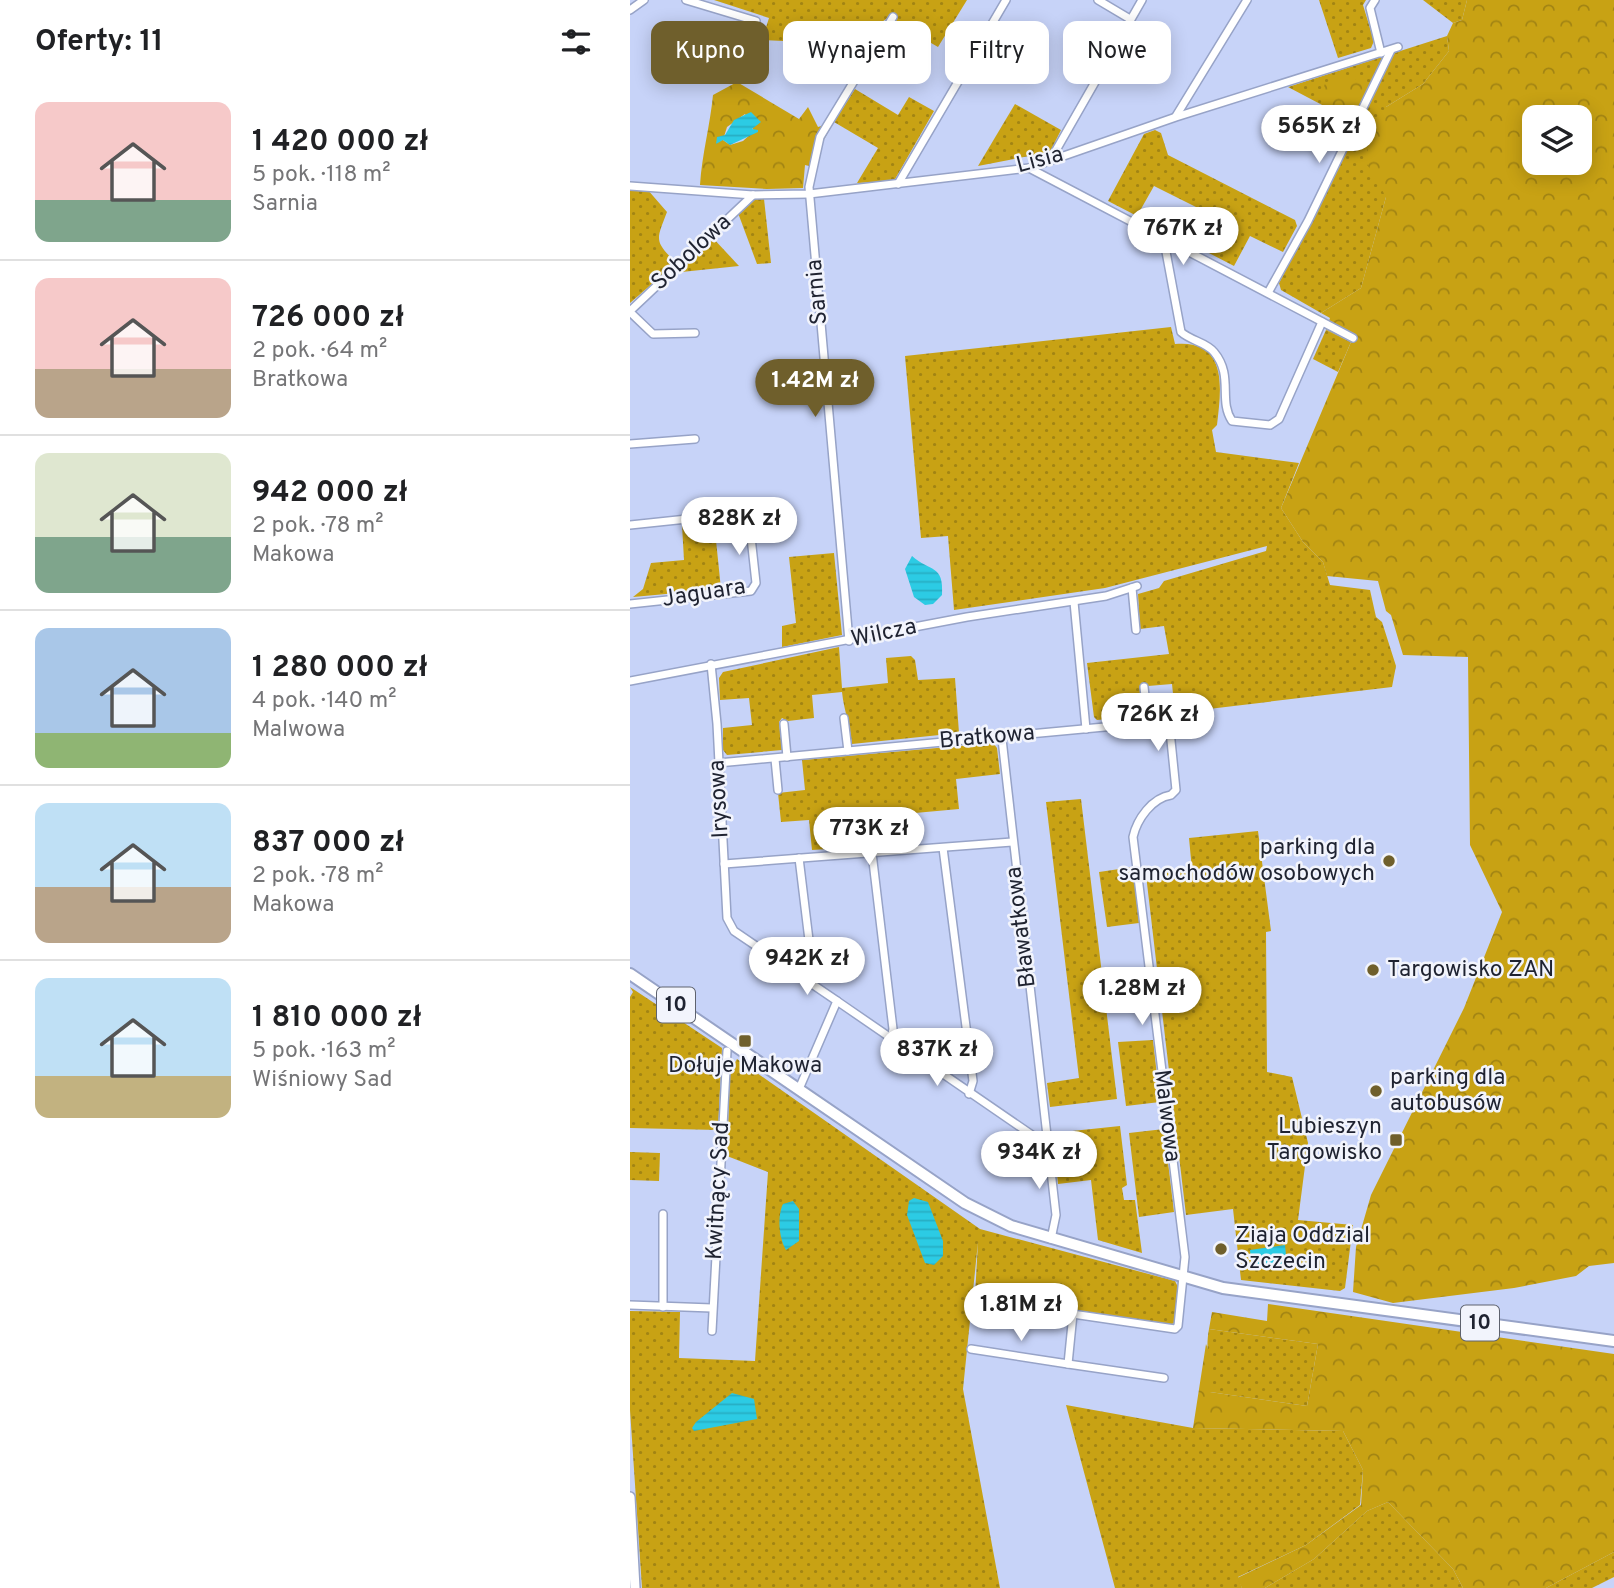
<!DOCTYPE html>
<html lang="pl">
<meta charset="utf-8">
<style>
body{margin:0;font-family:Overpass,sans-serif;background:#f6f6f6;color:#202124;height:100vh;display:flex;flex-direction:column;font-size:26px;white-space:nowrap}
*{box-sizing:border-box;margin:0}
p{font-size:23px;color:#757577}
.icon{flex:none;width:38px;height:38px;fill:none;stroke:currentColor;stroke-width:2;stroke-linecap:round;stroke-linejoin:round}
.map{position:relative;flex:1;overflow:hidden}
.side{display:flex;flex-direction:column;background:#fff;width:630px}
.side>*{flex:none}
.guide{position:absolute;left:21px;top:21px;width:665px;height:63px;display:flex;gap:14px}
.buttons{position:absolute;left:892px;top:105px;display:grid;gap:14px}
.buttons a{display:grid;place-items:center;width:70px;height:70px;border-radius:14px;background:#fff;box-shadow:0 4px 18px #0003;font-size:35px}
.price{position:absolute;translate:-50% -60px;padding:0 16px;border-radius:24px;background:#fff;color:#222;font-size:23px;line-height:46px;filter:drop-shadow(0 2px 4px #0008)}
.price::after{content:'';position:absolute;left:50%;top:42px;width:21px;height:16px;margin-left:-10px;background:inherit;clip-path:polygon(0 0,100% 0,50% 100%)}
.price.active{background:#6f5f2c;color:#fff}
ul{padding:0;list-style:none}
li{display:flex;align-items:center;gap:21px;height:175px;padding:0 35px}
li+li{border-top:2px solid #e0e0e0}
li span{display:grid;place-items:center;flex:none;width:196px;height:140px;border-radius:14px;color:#555}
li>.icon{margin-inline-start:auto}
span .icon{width:84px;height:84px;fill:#fffc;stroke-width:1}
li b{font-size:30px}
h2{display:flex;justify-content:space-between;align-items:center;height:84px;padding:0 35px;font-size:30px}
.pill{padding:0 24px;border-radius:14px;background:#fff;box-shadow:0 4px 18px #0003;font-size:24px;line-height:63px}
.pill.active{background:#6f5f2c;color:#fff}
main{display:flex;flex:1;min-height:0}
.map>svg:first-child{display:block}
.green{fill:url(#green-dots)}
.forest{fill:url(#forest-crowns);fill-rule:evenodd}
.water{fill:url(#water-rules)}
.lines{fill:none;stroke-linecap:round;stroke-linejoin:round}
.minor-casing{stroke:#97a3c7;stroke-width:10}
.tertiary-casing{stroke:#97a3c7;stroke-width:12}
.primary-casing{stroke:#97a3c7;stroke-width:14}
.minor{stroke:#fff;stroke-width:7}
.tertiary{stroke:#fff;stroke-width:9}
.primary{stroke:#fff;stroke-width:10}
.poi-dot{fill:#6f5f2c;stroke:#f2f4fc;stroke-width:2.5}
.labels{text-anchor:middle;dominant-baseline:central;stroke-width:5;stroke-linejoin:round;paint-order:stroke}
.shield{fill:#f2f4fc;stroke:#5e626e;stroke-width:2}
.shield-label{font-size:21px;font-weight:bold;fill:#1f2331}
.street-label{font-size:23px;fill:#1f2331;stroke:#f2f4fc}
.poi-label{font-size:23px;fill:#1f2331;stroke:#f2f4fc;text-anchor:start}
</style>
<main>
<section class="side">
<h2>Oferty: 11<svg class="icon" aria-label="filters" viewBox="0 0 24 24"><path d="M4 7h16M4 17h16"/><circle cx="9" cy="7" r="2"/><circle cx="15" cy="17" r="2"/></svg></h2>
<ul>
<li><span style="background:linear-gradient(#f6c9c9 70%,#7fa58c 0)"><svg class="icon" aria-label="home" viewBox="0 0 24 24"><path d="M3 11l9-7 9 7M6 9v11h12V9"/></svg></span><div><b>1 420 000 zł</b><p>5 pok. · 118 m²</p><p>Sarnia</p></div></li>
<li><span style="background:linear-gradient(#f6c9c9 65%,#b9a48a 0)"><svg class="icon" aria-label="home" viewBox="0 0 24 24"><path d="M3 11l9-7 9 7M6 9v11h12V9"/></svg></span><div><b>726 000 zł</b><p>2 pok. · 64 m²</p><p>Bratkowa</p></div></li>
<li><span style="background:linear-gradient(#dfe7d0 60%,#7fa58c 0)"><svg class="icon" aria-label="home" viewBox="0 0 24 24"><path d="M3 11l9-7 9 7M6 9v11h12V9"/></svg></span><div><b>942 000 zł</b><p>2 pok. · 78 m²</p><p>Makowa</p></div></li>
<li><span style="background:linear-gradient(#a9c7e8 75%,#8fb573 0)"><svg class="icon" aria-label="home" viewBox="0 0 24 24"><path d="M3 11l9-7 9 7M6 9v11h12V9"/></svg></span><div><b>1 280 000 zł</b><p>4 pok. · 140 m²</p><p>Malwowa</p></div></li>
<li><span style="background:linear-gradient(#bfe0f5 60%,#b9a48a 0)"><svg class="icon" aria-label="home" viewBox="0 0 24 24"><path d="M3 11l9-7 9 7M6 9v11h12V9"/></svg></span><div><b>837 000 zł</b><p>2 pok. · 78 m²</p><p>Makowa</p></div></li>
<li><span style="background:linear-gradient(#bfe0f5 70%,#c2b280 0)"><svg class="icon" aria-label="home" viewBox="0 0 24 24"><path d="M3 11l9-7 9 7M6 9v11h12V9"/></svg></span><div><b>1 810 000 zł</b><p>5 pok. · 163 m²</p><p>Wiśniowy Sad</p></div></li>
</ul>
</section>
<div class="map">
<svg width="984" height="1588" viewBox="0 0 984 1588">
<defs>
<pattern id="green-dots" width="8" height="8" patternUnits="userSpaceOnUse" patternTransform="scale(1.75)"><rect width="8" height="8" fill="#c8a214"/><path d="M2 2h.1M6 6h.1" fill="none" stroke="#a28413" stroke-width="1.8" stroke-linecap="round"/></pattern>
<pattern id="forest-crowns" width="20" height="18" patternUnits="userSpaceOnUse" patternTransform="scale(1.75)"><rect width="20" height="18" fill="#c8a214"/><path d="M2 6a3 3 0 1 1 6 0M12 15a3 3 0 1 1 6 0" fill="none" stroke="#a28413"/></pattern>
<pattern id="water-rules" width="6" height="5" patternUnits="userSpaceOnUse" patternTransform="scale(1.75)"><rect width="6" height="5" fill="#2ccbe4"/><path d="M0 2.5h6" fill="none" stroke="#27aec4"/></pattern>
</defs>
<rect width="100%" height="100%" fill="#c7d3f8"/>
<g class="green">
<polygon points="84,0 337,0 308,47 258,18 217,44 132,40 139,18"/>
<polygon points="689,0 736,0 733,5 744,41 741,48 708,58"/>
<polygon points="793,0 837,0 832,20 823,23"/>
<polygon points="817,36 819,51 793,84 756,107 756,197 731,288 691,313 651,290 649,283 730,125 658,87"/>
<polygon points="225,89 268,115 279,97 304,111 264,181 227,183 248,148 204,122"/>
<polygon points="385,104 431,130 420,152 348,166"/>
<polygon points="525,130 531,133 538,155 665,220 667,226 653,252 620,236 604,266 550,238 566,207 524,186 507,216 478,201 514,134"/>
<path d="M17,189L37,212C26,241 24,240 46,263L0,303V190Z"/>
<polygon points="124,199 134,199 141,263 127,264 108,213"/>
<polygon points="82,237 109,266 42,273"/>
<path d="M541,327L545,344C599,339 591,390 587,425L582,430L586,452L669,463L651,508L673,542L693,562L700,585L740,590L746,617L752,622L766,666L762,687L545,713L542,684L518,686L514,683L511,687L513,716L467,720L464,717L457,663L539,654L534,626L510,629L508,594L529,588L534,581L636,551L637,546L475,588L324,610L318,536L291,538L275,356Z"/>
<polygon points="696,330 721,342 708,372 683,359"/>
<polygon points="84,521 91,589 3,597 13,589 21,563 54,560 52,525"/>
<polygon points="204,553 212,635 152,647 152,626 166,623 159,557"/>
<path d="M209,647L212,688L258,683L256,658L281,656L285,660L288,680L325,678L329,733L222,744C220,725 214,711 212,692L182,695L184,718L158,721L152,718L149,722L152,750L97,755L93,750V728L122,725L119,698L90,700L89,678L93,672Z"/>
<polygon points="363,743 367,748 370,774 326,779 329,809 274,814 277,844 182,850 179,820 151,822 148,793 175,790 172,760"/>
<polygon points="451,799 487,1099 420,1107 417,1083 449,1078 416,802"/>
<polygon points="628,831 641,931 636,932 637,1072 662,1077 678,1143 668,1220 723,1225 715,1288 710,1291 611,1280 603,1209 556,1215 516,875 562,870 559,838"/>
<polygon points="503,867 509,923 477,927 469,872"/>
<polygon points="0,987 92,1048 88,1130 0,1128 0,997 3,992"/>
<polygon points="523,1040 530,1102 496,1106 488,1042"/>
<polygon points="107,1059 350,1229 545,1281 548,1287 544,1323 540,1325 345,1296 348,1242 333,1389 370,1588 12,1588 0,1410 0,1311 50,1312 49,1358 125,1361 138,1172 97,1156 100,1072"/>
<polygon points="490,1126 497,1185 492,1188 494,1200 505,1200 512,1253 468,1240 461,1180 428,1184 423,1133"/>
<polygon points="534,1129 544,1212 509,1217 499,1133"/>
<polygon points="0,1152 30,1153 29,1181 0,1180"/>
<path d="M579,1329L688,1344L677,1406L580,1392C580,1371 575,1349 579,1329Z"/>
<polygon points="436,1405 563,1428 713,1431 733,1470 730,1505 676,1545 608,1577 612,1588 485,1588"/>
<polygon points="758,1502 823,1569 833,1588 635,1588 684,1559 737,1511"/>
<polygon points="984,1552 984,1577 962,1588 916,1588"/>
</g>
<g class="forest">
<path d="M837,0H984V1263L959,1266L946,1276L884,1288L763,1303L723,1292L726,1247L741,1195L834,1008L872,912L840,845L838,657L773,655L761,615L756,611L748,581L697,576L693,562L673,542L651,508L721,342L696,330L700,318L691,313L731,288L756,197L734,159L756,107L793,84L819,51L817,36L823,23L832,20ZM905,117H950V163H905Z"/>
<polygon points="710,76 730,80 736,91 722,118 691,98 695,83"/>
<path d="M107,82L169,119L178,107L188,127L204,122L179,166L175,165L173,188L137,189L70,185C72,154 80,126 83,95ZM115,114L124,131L113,141L100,145L93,140L97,127Z"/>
<polygon points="638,1304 984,1354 984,1552 916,1588 833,1588 823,1569 758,1502 737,1511 684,1559 635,1588 612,1588 607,1578 676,1545 731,1505 733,1470 713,1431 563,1428 576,1344 580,1354 580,1392 677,1406 688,1344 579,1329 582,1312 637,1321"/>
</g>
<g class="water">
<polygon points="121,112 131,122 122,129 128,130 128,132 100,145 93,140 86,144 87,137 95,135 104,120"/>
<path d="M282,556C300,572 314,564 312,595L303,604L295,605L284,597L275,569Z"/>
<polygon points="284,1198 298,1202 313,1241 313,1256 304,1265 295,1263 277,1215 279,1201"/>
<path d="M163,1201L169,1209V1241L156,1250C149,1239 147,1216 153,1204Z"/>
<polygon points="655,1245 657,1265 622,1269 620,1250"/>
<polygon points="102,1393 124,1399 127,1419 64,1431 62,1428 66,1422"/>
</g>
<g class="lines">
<g class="minor-casing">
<g id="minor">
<polyline points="56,0 126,21"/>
<polyline points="468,0 500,19"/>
<polyline points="745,0 740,8 751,53"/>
<polyline points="0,10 14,0"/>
<polyline points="546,116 617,0"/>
<polyline points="421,159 512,0"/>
<polyline points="399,168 723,338"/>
<polyline points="268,184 376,0"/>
<polyline points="0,186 123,195 179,194 399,168 546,117 768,47"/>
<path d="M534,241L551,332C561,341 576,342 584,352C604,376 588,400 602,421L640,425L649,419L692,322"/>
<polyline points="639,291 678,221 761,50"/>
<polyline points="0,311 123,195"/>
<polyline points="0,312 23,334 65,333"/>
<polyline points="0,444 65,439"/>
<polyline points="0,525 114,513 119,519 126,583 121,591 0,604"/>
<polyline points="502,588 506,630"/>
<polyline points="444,602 456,729"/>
<polyline points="219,641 179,187 190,137 263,17"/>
<polyline points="81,664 87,724 97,918 104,931 207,1001 169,1089"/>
<polyline points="0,681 337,617 476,596 507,586"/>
<polyline points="514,687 518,723"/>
<polyline points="214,718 218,751"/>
<polyline points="154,724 157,757"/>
<polyline points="372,739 426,1215 421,1239"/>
<polyline points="145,759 148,790"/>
<path d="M88,763L539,721L546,790L541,795C522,798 507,819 503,837L555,1257L548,1326L545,1329L347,1300"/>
<polyline points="313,848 343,1081 339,1094"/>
<polyline points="242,853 263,1029 261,1039"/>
<polyline points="169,858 183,973 181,983"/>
<polyline points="94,864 382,842"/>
<polyline points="207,1001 418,1146"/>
<polyline points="0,1305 82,1308"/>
<polyline points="33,1307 33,1214"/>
<polyline points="443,1314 438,1364 534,1378"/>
<polyline points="82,1331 97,1051"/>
<polyline points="341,1349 438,1364"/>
</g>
</g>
<g class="tertiary-casing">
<polyline id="tertiary" points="0,1497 5,1588"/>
</g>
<g class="primary-casing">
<polyline id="primary" points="0,974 335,1203 381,1226 593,1288 984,1341"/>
</g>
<use href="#minor" class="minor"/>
<use href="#tertiary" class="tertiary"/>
<use href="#primary" class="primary"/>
</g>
<g class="poi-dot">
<circle cx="759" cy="861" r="7"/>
<circle cx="743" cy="970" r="7"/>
<rect x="108" y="1034" width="14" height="14" rx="3.5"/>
<circle cx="746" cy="1091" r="7"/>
<rect x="759" y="1133" width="14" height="14" rx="3.5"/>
<circle cx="591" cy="1249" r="7"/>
</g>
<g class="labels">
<g class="shield">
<rect x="27" y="987.5" width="38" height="35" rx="5"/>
<rect x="831" y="1305.5" width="38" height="35" rx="5"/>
</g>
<g class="shield-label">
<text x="46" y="1005">10</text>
<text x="850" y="1323">10</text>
</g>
<g class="street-label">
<text transform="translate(410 161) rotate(-15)">Lisia</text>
<text transform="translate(62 253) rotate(-43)">Sobolowa</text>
<text transform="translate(188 292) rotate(-95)">Sarnia</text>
<text transform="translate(74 594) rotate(-9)">Jaguara</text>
<text transform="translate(254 634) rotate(-12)">Wilcza</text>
<text transform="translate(357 738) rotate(-5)">Bratkowa</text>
<text transform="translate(90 799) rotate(-93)">Irysowa</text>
<text transform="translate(392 927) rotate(-97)">Bławatkowa</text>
<text transform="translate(536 1116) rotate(83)">Malwowa</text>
<text transform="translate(89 1191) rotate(-87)">Kwitnący Sad</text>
</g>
<g class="poi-label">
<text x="745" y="848" text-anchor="end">parking dla<tspan x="745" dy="26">samochodów osobowych</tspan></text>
<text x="757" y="970">Targowisko ZAN</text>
<text x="115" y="1066" text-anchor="middle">Dołuje Makowa</text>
<text x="760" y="1078">parking dla<tspan x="760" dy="26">autobusów</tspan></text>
<text x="752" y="1127" text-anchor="end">Lubieszyn<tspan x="752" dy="26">Targowisko</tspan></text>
<text x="605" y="1236">Ziaja Oddzial<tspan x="605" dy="26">Szczecin</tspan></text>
</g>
</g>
</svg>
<div class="buttons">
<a><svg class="icon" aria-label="layers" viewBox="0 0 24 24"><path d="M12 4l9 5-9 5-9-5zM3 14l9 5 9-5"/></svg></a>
</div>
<b class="price" style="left:689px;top:165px">565K zł</b>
<b class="price" style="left:553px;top:267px">767K zł</b>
<b class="price active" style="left:185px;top:419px">1.42M zł</b>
<b class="price" style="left:109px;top:557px">828K zł</b>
<b class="price" style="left:528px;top:753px">726K zł</b>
<b class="price" style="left:239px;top:867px">773K zł</b>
<b class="price" style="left:177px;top:997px">942K zł</b>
<b class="price" style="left:512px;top:1027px">1.28M zł</b>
<b class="price" style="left:307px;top:1088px">837K zł</b>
<b class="price" style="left:409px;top:1191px">934K zł</b>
<b class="price" style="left:391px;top:1343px">1.81M zł</b>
<div class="guide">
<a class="pill active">Kupno</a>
<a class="pill">Wynajem</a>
<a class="pill">Filtry</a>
<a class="pill">Nowe</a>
</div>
</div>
</main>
